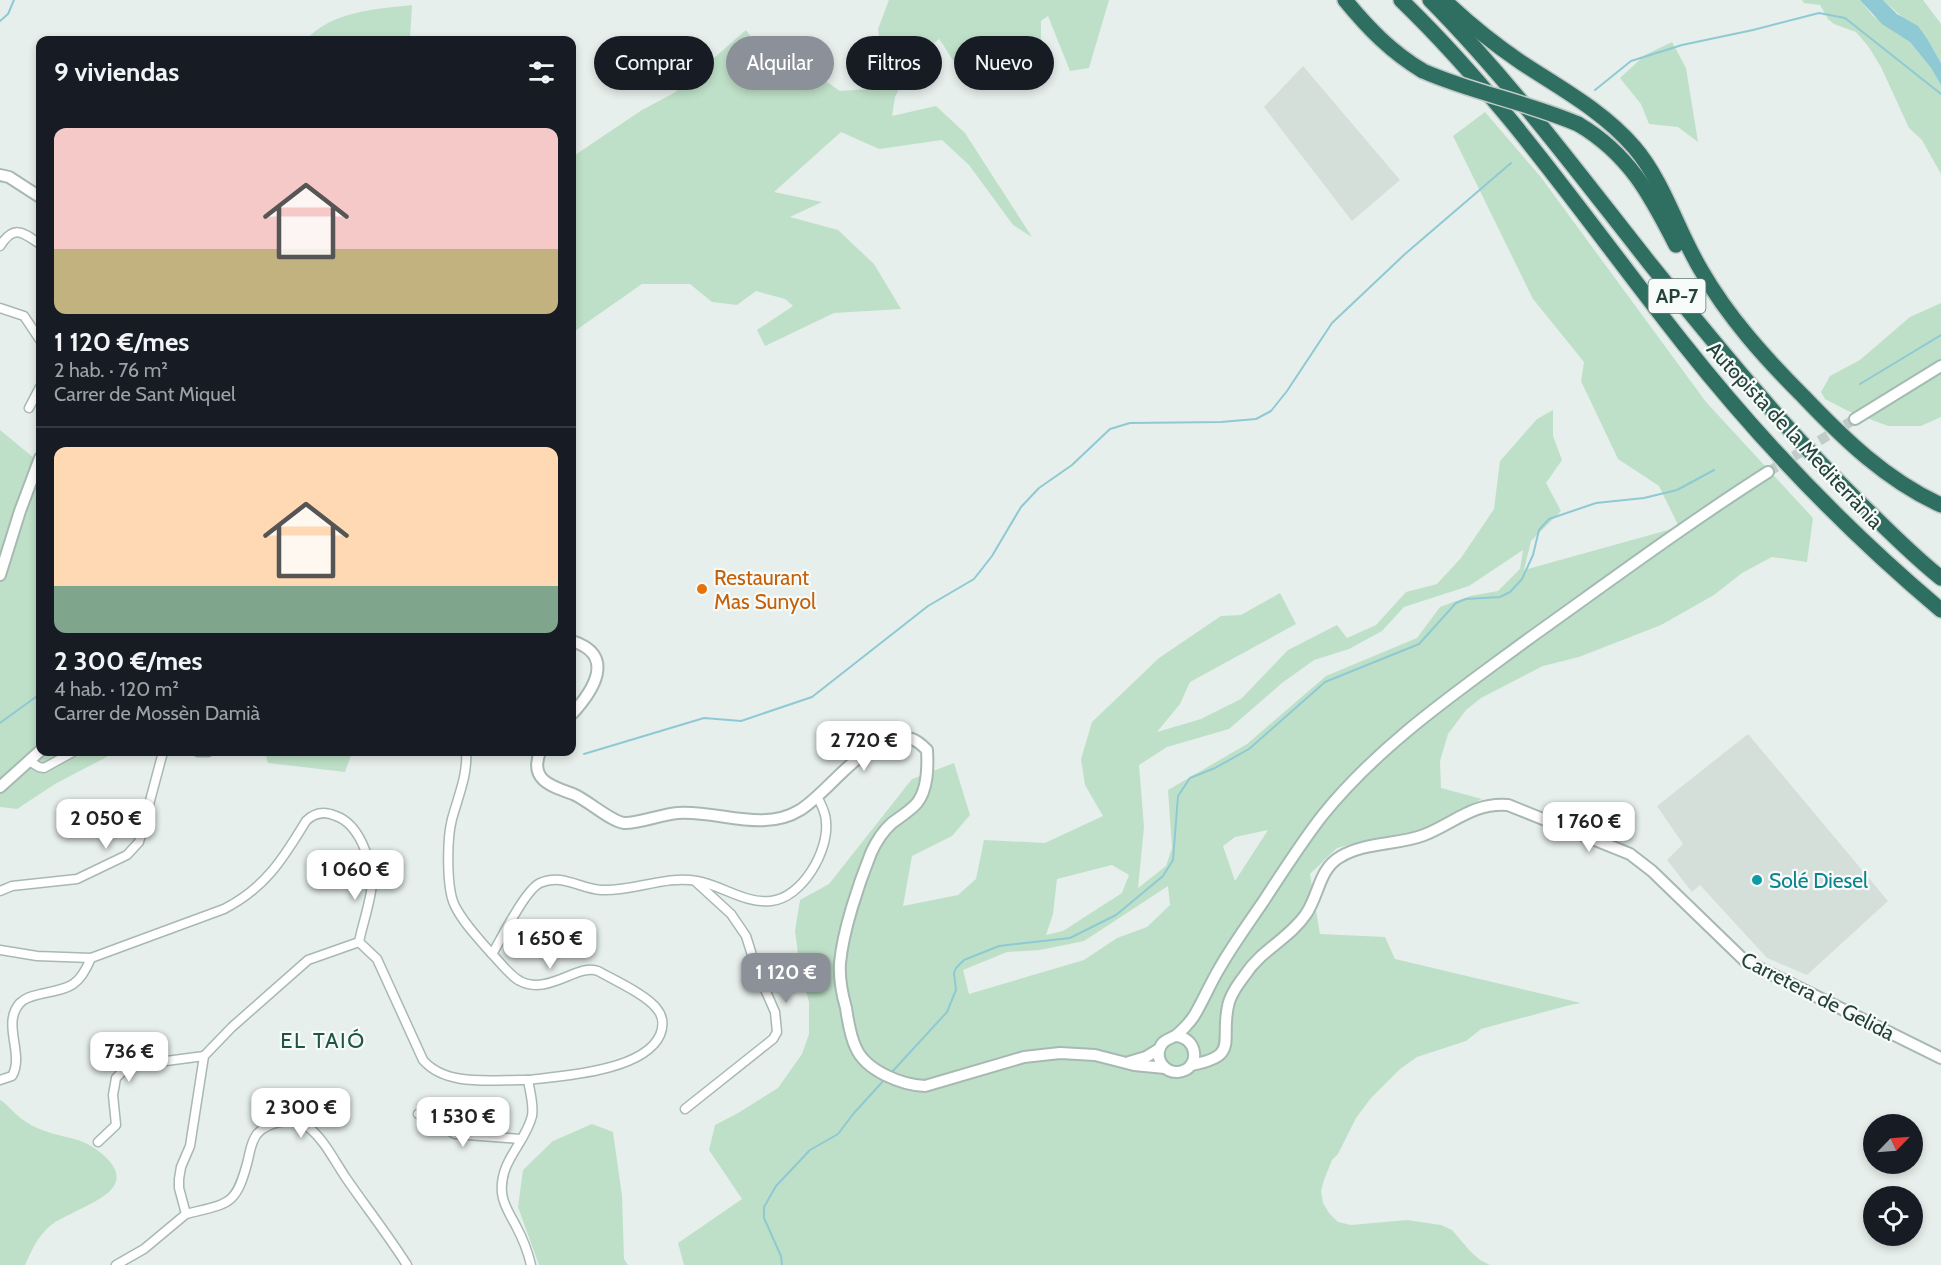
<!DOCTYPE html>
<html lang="es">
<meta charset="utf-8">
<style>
body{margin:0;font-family:Cabin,sans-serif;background:#20242c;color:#f1f3f6;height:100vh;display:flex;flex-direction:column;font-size:22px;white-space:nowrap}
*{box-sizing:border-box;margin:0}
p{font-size:20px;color:#9ea1a6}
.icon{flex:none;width:33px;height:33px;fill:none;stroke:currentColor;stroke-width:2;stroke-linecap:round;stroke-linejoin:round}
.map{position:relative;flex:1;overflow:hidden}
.details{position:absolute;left:36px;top:36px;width:540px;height:720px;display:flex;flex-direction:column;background:#171b24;border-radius:12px;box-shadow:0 3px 9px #0003}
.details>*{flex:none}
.banner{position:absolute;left:594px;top:36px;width:570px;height:54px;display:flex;gap:12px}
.needle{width:39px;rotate:65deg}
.controls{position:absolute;left:1863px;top:1114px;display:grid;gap:12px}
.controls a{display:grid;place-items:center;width:60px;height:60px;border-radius:50%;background:#171b24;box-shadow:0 3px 9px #0003;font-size:30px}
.price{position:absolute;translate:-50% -51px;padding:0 14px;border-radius:12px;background:#fff;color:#222;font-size:20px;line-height:39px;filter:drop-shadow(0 2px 3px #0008)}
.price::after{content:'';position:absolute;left:50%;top:36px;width:18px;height:14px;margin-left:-9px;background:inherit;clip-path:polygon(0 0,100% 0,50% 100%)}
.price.active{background:#8c9099;color:#fff}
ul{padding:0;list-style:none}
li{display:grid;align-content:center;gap:12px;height:318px;padding:0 18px}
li+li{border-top:2px solid #363941}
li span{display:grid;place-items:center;height:186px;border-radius:12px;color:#555}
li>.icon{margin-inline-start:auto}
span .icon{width:108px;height:108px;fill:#fffc;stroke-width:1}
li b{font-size:26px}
h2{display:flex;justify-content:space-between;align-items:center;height:72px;padding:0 18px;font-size:26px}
.pill{padding:0 21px;border-radius:27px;background:#171b24;box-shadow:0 3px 9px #0003;font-size:21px;line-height:54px}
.pill.active{background:#8c9099;color:#fff}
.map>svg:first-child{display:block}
.built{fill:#d4dfda}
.green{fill:#bfe0c8;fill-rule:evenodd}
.water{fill:#8ec9d4}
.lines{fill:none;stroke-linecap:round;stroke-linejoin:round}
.stream{stroke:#8ec9d4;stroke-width:2}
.secondary-tunnel{stroke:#bfccc8;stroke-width:10;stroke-dasharray:10 5;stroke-linecap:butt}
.minor-casing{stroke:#a8b8b2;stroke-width:11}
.tertiary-casing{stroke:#a8b8b2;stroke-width:14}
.secondary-casing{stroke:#a4bbb3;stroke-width:14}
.motorway-casing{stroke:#c2cac8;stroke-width:18}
.minor{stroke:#fff;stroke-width:8}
.tertiary{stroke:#fff;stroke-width:10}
.secondary{stroke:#fff;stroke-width:10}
.motorway{stroke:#2f6f62;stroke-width:15}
.motorway-bridge-casing{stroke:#c2cac8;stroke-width:18;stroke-linecap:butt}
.motorway-bridge{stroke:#2f6f62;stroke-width:15}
.food-dot{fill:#e8710a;stroke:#f7fbf9;stroke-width:2}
.culture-dot{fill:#0f9aa8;stroke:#f7fbf9;stroke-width:2}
.labels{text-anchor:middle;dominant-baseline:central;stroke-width:4.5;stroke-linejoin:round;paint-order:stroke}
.shield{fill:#f7fbf9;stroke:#637a73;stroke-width:1.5}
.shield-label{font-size:20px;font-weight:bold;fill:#24423a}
.street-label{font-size:21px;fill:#24423a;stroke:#f7fbf9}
.food-label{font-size:21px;fill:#c56008;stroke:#f7fbf9;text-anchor:start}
.culture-label{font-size:21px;fill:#0d838f;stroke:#f7fbf9;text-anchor:start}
.neighbourhood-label{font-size:22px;letter-spacing:1.5px;fill:#1f5548;stroke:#f7fbf9}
</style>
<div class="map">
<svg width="1941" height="1265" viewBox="0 0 1941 1265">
<rect width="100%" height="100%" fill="#e6efeb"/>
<g class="built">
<polygon points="1303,66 1400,180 1352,221 1264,107"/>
<polygon points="1748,734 1888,901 1807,975 1767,958 1700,885 1692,892 1667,860 1683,844 1657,806"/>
</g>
<g class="green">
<path d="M889,0H1109L1089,68L1070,71L1048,16L1041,21V54C1017,66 985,86 958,66C951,59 945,47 939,39L913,60L895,97L892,116L936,106L965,133L1032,237L1013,225L969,165L942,140L879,149L841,132L774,192L822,202L790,217L838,230L874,264L901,309L834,313L765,346L757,330L793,306L785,299L756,291L737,305L712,302L690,284H642L572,333V157L642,110L674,93L746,30L771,64L808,69L840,91L868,89L883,63L878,29Z"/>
<polygon points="1802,0 1860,0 1873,16 1910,42 1931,68 1941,85 1941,174 1922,140 1909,128 1881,67 1868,46 1856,32 1834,24 1828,19 1820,5 1804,3"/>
<polygon points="1883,0 1923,0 1941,24 1941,63 1928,40"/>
<path d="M412,5L410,40H306C332,11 376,9 412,5Z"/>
<polygon points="1672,42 1686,68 1698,142 1678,127 1649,124 1641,104 1620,78 1645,55"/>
<path d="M1485,112L1540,176L1706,402L1813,518L1807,562L1772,557L1742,573L1714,595L1661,625L1579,657L1543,666L1481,698L1466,710L1448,734L1440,761L1441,788L1482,799L1416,832L1376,838L1337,848L1310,874L1320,934L1385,937L1395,959L1581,1003L1570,1005L1481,1029L1466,1041L1417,1057L1400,1069L1371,1098L1356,1118L1338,1154L1332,1160L1324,1180L1321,1191L1323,1203L1329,1213L1338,1222L1351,1225L1407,1220L1441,1225L1452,1230L1470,1251L1480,1260L1490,1265H684L678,1243L742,1199L709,1150L715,1125L738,1113L778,1088L802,1054L809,1034V1002L800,969L795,931L800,900L829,884L912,779L954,763L970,815L952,836L912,856L903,906L958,895L976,879L984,840L1045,843L1103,816L1085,785L1081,759L1092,722L1159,658L1221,616L1241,615L1280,593L1296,624L1190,682L1180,704L1157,732L1201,719L1241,699L1288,650L1337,625L1347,638L1376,625L1406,592L1437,584L1461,558L1494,509L1500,461L1537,419L1553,410V436L1562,460L1546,483L1561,511L1531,541L1524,570L1679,527L1659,486L1618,459L1581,381L1584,362L1533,299L1453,136ZM1523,550L1520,569L1498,591L1470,596L1440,607L1417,638L1326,676L1247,744L1168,790L1172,848L1166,866L1138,888L1144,827L1139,765L1167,747L1229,729L1282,683L1314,660L1349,649L1382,631L1404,607L1469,586ZM1268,830L1235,881L1223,846L1235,837ZM1112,865L1129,875L1122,893L1063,931L1046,935L1053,914L1057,879ZM1168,886L1170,905L1147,927L1117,938L1084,960L969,994L963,970L1007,952L1040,950L1084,941Z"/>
<polygon points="1941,303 1941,417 1921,426 1888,426 1848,411 1825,399 1821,392 1830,376 1860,360 1910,317"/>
<polygon points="0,430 40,463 40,752 116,752 55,784 17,809 0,807"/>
<polygon points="265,752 352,752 345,772 268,763"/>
<path d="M0,1100C7,1104 11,1110 17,1115C24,1122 36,1128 45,1131C64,1138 80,1137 97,1150C153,1192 74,1206 50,1226C37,1237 32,1250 25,1265H0Z"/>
<polygon points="592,1124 613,1132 622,1196 624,1259 628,1265 539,1265 518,1207 523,1170 553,1141"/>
</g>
<polygon class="water" points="1860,0 1883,0 1897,14 1918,26 1928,40 1941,63 1941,85 1931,68 1910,42 1882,24"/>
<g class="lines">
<g class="stream">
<polyline points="0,21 8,14 14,0"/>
<polyline points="1595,90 1631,61 1682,45 1753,30 1819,13 1845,18 1941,94"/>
<polyline points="1860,384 1941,335"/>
<polyline points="0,723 40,694"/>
<polyline points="584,754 704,718 741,721 812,697 928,606 974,579 992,556 1021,507 1039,488 1072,465 1110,429 1130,423 1221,422 1256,419 1271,411 1287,391 1332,323 1405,254 1511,163"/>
<polyline points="891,1073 947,1012 956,990 954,973 956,968 964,960 999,946 1070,938 1116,915 1163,876 1173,860 1178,796 1190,778 1215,768 1249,749 1325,682 1419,644 1456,603 1466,599 1500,597 1510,592 1522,579 1533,555 1539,530 1549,519 1596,503 1644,498 1677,490 1714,470"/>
<polyline points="782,1265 781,1256 764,1218 764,1207 776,1186 810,1150 838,1134 854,1113 885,1079"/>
</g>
<polyline class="secondary-tunnel" points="1768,472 1855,419"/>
<g class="minor-casing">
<g id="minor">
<path d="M0,246C14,224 22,232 40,244"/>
<polyline points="0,308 24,316 40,340"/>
<polyline points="29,408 40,387"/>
<polyline points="198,752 208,752"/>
<path d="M466,752C468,774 458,797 452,819C447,838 446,889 455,906C464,924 479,939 492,954"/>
<polyline points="29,761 39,767 44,768 73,752"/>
<polyline points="0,891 12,886 77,879 127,855 139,842 163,752"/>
<path d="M359,942L377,959L423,1060C447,1088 495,1079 528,1080"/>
<path d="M0,950L37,956L91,958L224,909C265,888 283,859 306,821C315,812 325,811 336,816C359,824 371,859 372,882C372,897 362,926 359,942L308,960L232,1027L204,1056L190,1146L181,1167L179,1179V1188L186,1214L144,1249L116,1265"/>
<path d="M0,1080L12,1076C25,1054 1,1024 20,1003C26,997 33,996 41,994C70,988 79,987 91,958"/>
<polyline points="685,1109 773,1039 777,1032 775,1012 757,971 746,936 731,914 696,882"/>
<polyline points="418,1114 455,1134 520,1139"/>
<polyline points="98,1142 116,1125 113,1095 116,1078 128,1066 204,1056"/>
<path d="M186,1214C230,1203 236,1206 248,1160C250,1151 251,1142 257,1134C269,1121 293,1117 308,1127C324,1139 335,1162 346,1178C366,1207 388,1235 407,1265"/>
<path d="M531,1265C528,1252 523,1239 516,1226C511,1216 503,1205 502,1193C499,1161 525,1144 532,1116C534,1105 530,1092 528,1080C563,1076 644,1071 660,1035C664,1026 663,1016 657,1009C647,995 614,980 598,971C578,963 548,996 520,981C510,976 500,962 492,954C502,938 525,890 540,883C562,873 580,889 601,890C633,892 665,875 697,881C721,885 745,904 771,901C802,898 829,851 826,822C826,812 821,805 817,796"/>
</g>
</g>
<g class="tertiary-casing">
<g id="tertiary">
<polyline points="0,175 9,177 40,197"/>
<polyline points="0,575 20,511 40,458"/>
<path d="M572,641C617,655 593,691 572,714"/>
<path d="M540,752C529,780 551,786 573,794C589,801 610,821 624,823C637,824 662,814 678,813C718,810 763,833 800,810C830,792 871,727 912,739C918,741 923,746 927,750C928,767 928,789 917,803C910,811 900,817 892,823C883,831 876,842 871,853C859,883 843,930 840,963C839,978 842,994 846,1008C848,1021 850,1036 856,1048C866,1071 902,1085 925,1086L1024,1057L1060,1053L1095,1055L1134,1065L1165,1068"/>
<polyline points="0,787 40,751"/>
<polyline points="1129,1062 1146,1057 1159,1049"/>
<path d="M1191,1065C1240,1056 1220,1042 1228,1006C1230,995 1238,984 1245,975C1261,950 1290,938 1306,914C1319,895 1319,869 1340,857C1364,842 1398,845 1424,835C1454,823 1474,802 1508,805L1630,854L1652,871L1745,961L1941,1058"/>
</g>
</g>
<g class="secondary-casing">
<g id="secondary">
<polyline points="1855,419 1941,366"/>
<path d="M1175,1036C1199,1037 1201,1070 1178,1072C1167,1073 1157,1063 1159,1051C1161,1041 1167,1040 1175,1036C1181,1032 1190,1022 1194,1016C1203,1001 1210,984 1219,969C1232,946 1248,924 1263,902C1282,873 1301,843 1322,816C1379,745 1454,694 1527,640C1607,583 1685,525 1768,472"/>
</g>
</g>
<g class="motorway-casing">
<g id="motorway">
<path d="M1345,0C1368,28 1391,52 1423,71"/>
<path d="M1401,0C1508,103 1591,227 1683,343C1759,439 1847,531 1941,610"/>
<path d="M1430,0C1511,82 1579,174 1651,265C1718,347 1785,430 1861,504C1887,529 1912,555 1941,578"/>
<path d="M1444,0C1468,23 1494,44 1522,63C1560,88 1603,111 1634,147C1664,182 1677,230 1701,270C1728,317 1765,358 1803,396C1844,439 1886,480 1941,505"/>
<path d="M1578,124C1629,154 1650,194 1676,245"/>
</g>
</g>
<use href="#minor" class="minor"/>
<use href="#tertiary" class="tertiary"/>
<use href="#secondary" class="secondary"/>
<use href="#motorway" class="motorway"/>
<g class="motorway-bridge-casing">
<path id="motorway-bridge" d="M1423,71C1473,93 1527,102 1578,124"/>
</g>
<use href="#motorway-bridge" class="motorway-bridge"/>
</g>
<circle class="food-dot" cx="702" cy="589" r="6"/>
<circle class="culture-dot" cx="1757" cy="880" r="6"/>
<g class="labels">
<rect class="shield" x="1648.5" y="279" width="57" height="34" rx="4.5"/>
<g class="shield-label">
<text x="1677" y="296">AP-7</text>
</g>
<g class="street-label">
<text transform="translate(1795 435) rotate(47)">Autopista de la Mediterrània</text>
<text transform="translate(1818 996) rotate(27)">Carretera de Gelida</text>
</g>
<g class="food-label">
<text x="714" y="577">Restaurant<tspan x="714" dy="24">Mas Sunyol</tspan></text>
</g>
<g class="culture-label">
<text x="1769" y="880">Solé Diesel</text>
</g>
<g class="neighbourhood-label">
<text x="323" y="1040">EL TAIÓ</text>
</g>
</g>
</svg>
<div class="controls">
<a><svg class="needle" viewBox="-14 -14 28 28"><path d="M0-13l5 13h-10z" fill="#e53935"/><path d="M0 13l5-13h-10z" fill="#9ea1a6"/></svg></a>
<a><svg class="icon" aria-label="locate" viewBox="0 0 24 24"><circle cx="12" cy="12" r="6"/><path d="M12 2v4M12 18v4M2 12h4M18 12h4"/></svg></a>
</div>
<b class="price" style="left:864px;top:772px">2 720 €</b>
<b class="price" style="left:106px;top:850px">2 050 €</b>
<b class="price" style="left:1589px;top:853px">1 760 €</b>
<b class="price" style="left:355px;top:901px">1 060 €</b>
<b class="price" style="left:550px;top:970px">1 650 €</b>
<b class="price active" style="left:786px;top:1004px">1 120 €</b>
<b class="price" style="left:129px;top:1083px">736 €</b>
<b class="price" style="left:301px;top:1139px">2 300 €</b>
<b class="price" style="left:463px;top:1148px">1 530 €</b>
<div class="banner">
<a class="pill">Comprar</a>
<a class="pill active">Alquilar</a>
<a class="pill">Filtros</a>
<a class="pill">Nuevo</a>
</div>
<section class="details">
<h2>9 viviendas<svg class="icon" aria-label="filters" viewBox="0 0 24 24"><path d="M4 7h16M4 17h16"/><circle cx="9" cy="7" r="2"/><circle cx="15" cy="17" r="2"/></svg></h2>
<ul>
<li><span style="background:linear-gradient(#f6c9c9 65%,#c2b280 0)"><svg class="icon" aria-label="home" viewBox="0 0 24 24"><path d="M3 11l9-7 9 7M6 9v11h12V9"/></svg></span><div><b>1 120 €/mes</b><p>2 hab. · 76 m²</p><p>Carrer de Sant Miquel</p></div></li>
<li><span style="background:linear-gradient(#ffd9b3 75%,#7fa58c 0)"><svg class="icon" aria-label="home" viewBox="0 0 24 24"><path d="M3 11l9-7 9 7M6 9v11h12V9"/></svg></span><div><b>2 300 €/mes</b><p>4 hab. · 120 m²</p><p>Carrer de Mossèn Damià</p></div></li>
</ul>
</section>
</div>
